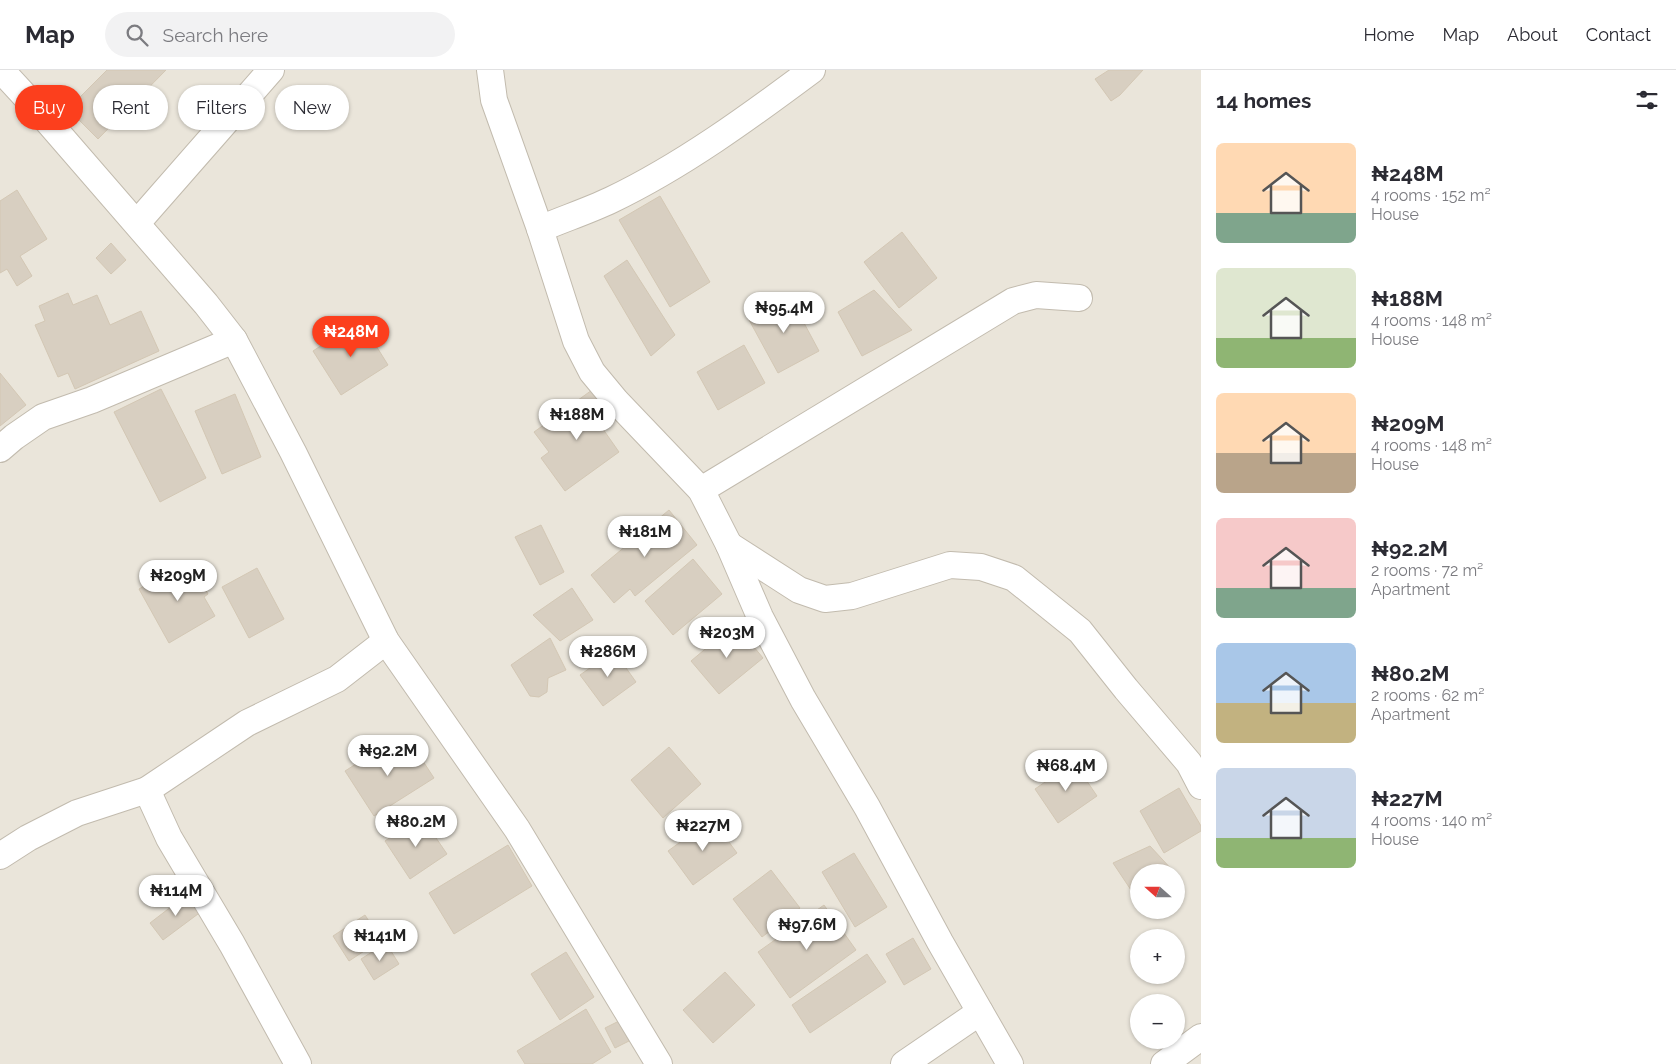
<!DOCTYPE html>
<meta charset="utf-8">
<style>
body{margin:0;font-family:Raleway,sans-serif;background:#f2f2f3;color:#2b2b33;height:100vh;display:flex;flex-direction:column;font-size:19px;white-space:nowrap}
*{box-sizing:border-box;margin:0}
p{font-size:16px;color:#7c7c81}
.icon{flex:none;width:28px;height:28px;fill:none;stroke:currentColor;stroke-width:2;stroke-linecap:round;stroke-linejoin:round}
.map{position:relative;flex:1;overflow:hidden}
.drawer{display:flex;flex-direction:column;background:#fff;width:475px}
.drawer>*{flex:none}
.top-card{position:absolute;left:15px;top:15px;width:475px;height:45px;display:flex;gap:10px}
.needle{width:32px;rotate:291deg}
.tools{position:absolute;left:1130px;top:794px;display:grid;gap:10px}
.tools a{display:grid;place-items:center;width:55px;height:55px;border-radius:50%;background:#fff;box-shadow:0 1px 4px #0004;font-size:25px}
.price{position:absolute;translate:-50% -42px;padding:0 11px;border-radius:18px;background:#fff;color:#222;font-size:16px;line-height:32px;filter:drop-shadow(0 1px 2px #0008)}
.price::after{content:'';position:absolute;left:50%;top:30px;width:15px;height:11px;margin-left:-8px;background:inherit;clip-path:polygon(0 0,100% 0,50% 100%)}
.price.on{background:#fc3f1d;color:#fff}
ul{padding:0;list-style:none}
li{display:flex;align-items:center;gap:15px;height:125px;padding:0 15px}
li span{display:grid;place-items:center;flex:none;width:140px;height:100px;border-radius:8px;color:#555}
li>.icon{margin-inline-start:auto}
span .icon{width:60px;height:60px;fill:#fffc;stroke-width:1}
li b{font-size:21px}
h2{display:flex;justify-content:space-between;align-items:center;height:60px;padding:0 15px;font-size:21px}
.tag{padding:0 18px;border-radius:22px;background:#fff;box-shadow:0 1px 4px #0004;font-size:18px;line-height:45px}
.tag.on{background:#fc3f1d;color:#fff}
header{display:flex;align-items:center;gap:30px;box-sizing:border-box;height:70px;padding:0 25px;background:#fff;border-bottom:1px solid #e1e1e2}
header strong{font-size:24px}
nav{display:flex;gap:28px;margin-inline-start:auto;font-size:18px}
.search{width:350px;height:45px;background:#f2f2f3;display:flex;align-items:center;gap:12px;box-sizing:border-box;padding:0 18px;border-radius:28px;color:#7c7c81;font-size:19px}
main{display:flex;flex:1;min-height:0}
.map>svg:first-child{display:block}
.residential{fill:#eae5da;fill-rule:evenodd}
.building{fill:#d8cfc1;stroke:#d3c7b4}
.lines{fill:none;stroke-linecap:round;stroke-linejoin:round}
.minor-casing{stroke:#c2bbae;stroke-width:28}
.minor{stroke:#fff;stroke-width:26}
</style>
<header>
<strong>Map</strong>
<div class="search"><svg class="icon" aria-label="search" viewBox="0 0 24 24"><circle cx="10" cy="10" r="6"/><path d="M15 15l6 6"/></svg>Search here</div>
<nav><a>Home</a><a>Map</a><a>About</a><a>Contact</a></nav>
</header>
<main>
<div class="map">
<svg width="1201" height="994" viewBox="0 0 1201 994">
<rect width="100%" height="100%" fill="#f6f3ec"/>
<path class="residential" d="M0,0H1201V994H0ZM1139,802H1176V840H1139ZM1139,868H1176V905H1139ZM1139,932H1176V970H1139Z"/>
<g class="building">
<polygon points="107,0 166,0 98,69 68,39"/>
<polygon points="1109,0 1143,0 1120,25 1111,31 1095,9"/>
<polygon points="17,120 47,169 20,186 32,206 17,216 7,199 0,203 0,131"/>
<polygon points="660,126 710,212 670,237 619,150"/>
<polygon points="902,162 937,208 899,238 864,192"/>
<polygon points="111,173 126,190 111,204 96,188"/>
<polygon points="627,190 675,265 651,286 604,206"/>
<polygon points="874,220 912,260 862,286 838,242"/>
<polygon points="68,223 73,235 97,225 110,255 141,241 159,281 75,319 68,303 58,307 35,255 45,251 39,236"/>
<polygon points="789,225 819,281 778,303 748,248"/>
<polygon points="360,250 388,295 341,325 313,281"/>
<polygon points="744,275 765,313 718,340 697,302"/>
<polygon points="0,303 26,335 0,356"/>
<polygon points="161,319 206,408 160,432 114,342"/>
<polygon points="592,320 609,343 598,352 619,382 565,421 541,388 549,382 534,362"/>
<polygon points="235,324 261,387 222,404 195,341"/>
<polygon points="669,440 697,475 635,526 630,519 614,533 591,505"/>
<polygon points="541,455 564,502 540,515 515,467"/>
<polygon points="693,489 722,524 673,565 645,531"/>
<polygon points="181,495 186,505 195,500 208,524 204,527 215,546 169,573 139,519"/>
<polygon points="257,498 284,549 249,568 222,517"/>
<polygon points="572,518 593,550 560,571 533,545"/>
<polygon points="735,554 763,588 719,624 691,591"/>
<polygon points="550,568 566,600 548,608 547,622 539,627 530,626 511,595"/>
<polygon points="614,581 636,612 603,636 580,605"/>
<polygon points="394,670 405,686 415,679 434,708 374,746 345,701"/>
<polygon points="669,677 701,714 663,748 631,710"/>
<polygon points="1074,692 1097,726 1058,753 1035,719"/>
<polygon points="1179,718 1201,756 1201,761 1164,783 1140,741"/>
<polygon points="421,746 447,784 410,809 385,771"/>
<polygon points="712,749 737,783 693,815 668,781"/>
<polygon points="508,775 532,816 454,864 429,823"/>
<polygon points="1150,776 1174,802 1139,802 1139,832 1113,793"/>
<polygon points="854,783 887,837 855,857 822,802"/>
<polygon points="771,800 800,838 762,867 733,829"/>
<polygon points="189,823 202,841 163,870 150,853"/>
<polygon points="824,835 856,880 790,928 758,882"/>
<polygon points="365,845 381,870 349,891 333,866"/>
<polygon points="913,868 931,899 904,915 886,884"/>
<polygon points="386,873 399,894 374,910 361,889"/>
<polygon points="566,882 594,927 560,950 531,904"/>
<polygon points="867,884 886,912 810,963 792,935"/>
<polygon points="725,902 755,935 713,973 683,940"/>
<polygon points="586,939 611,982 592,994 525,994 517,981"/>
<polygon points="619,951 629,971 615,978 605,958"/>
</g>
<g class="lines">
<g class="minor-casing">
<g id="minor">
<polyline points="1,0 37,39 206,234 234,270 293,382 386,571 517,759 659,994"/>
<polyline points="490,0 494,30 540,159 576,271 592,302 616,331 701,420 729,475 760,547 803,629 867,737 940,872 1010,994"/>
<polyline points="137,153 271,0"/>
<path d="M540,159C563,149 588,141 611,130C682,96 749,47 812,0"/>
<polyline points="0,379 14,367 43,347 92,330 234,270"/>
<polyline points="701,420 1013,231 1036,225 1079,228"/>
<polyline points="729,475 799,520 825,529 852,526 950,495 981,497 1014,508 1080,561 1126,619 1189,693 1201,716"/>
<polyline points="147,720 169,768 232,874 298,994"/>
<polyline points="0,786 28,768 77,743 147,720 247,653 337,609 386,571"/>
<polyline points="904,994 980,942"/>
<polyline points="1164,994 1201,967"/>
</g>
</g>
<use href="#minor" class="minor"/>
</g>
</svg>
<div class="tools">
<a><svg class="needle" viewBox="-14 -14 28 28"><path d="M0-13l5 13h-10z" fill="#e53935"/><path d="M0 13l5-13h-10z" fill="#7c7c81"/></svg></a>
<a>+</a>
<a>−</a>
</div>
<b class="price" style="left:784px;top:264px">₦95.4M</b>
<b class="price on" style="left:351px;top:288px">₦248M</b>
<b class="price" style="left:577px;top:371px">₦188M</b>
<b class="price" style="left:645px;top:488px">₦181M</b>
<b class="price" style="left:178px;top:532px">₦209M</b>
<b class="price" style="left:727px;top:589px">₦203M</b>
<b class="price" style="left:608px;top:608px">₦286M</b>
<b class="price" style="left:388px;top:707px">₦92.2M</b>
<b class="price" style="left:1066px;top:722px">₦68.4M</b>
<b class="price" style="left:416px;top:778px">₦80.2M</b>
<b class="price" style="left:703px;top:782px">₦227M</b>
<b class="price" style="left:176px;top:847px">₦114M</b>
<b class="price" style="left:807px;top:881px">₦97.6M</b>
<b class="price" style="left:380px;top:892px">₦141M</b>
<div class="top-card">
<a class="tag on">Buy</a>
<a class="tag">Rent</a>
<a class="tag">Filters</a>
<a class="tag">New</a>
</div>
</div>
<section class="drawer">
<h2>14 homes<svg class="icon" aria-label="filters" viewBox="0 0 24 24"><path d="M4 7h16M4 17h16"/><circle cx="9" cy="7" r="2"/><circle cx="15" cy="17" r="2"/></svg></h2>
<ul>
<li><span style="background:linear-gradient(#ffd9b3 70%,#7fa58c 0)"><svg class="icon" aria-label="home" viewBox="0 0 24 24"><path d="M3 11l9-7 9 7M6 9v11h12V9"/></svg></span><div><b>₦248M</b><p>4 rooms · 152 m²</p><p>House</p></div></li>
<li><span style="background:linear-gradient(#dfe7d0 70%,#8fb573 0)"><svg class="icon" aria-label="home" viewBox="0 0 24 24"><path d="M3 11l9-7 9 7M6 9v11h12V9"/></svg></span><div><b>₦188M</b><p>4 rooms · 148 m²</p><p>House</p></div></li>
<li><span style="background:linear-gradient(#ffd9b3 60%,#b9a48a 0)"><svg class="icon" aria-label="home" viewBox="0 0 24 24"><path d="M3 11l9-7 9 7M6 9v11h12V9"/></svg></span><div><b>₦209M</b><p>4 rooms · 148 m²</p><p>House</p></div></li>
<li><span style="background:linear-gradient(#f6c9c9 70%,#7fa58c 0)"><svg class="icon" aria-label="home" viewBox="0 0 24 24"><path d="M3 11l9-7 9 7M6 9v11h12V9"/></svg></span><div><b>₦92.2M</b><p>2 rooms · 72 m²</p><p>Apartment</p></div></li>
<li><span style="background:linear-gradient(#a9c7e8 60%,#c2b280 0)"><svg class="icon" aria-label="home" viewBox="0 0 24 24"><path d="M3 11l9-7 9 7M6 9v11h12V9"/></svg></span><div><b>₦80.2M</b><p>2 rooms · 62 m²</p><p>Apartment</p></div></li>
<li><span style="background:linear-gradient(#c9d6e8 70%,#8fb573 0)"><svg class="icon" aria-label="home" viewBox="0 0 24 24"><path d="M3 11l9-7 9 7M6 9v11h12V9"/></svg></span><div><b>₦227M</b><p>4 rooms · 140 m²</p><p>House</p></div></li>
</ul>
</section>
</main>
